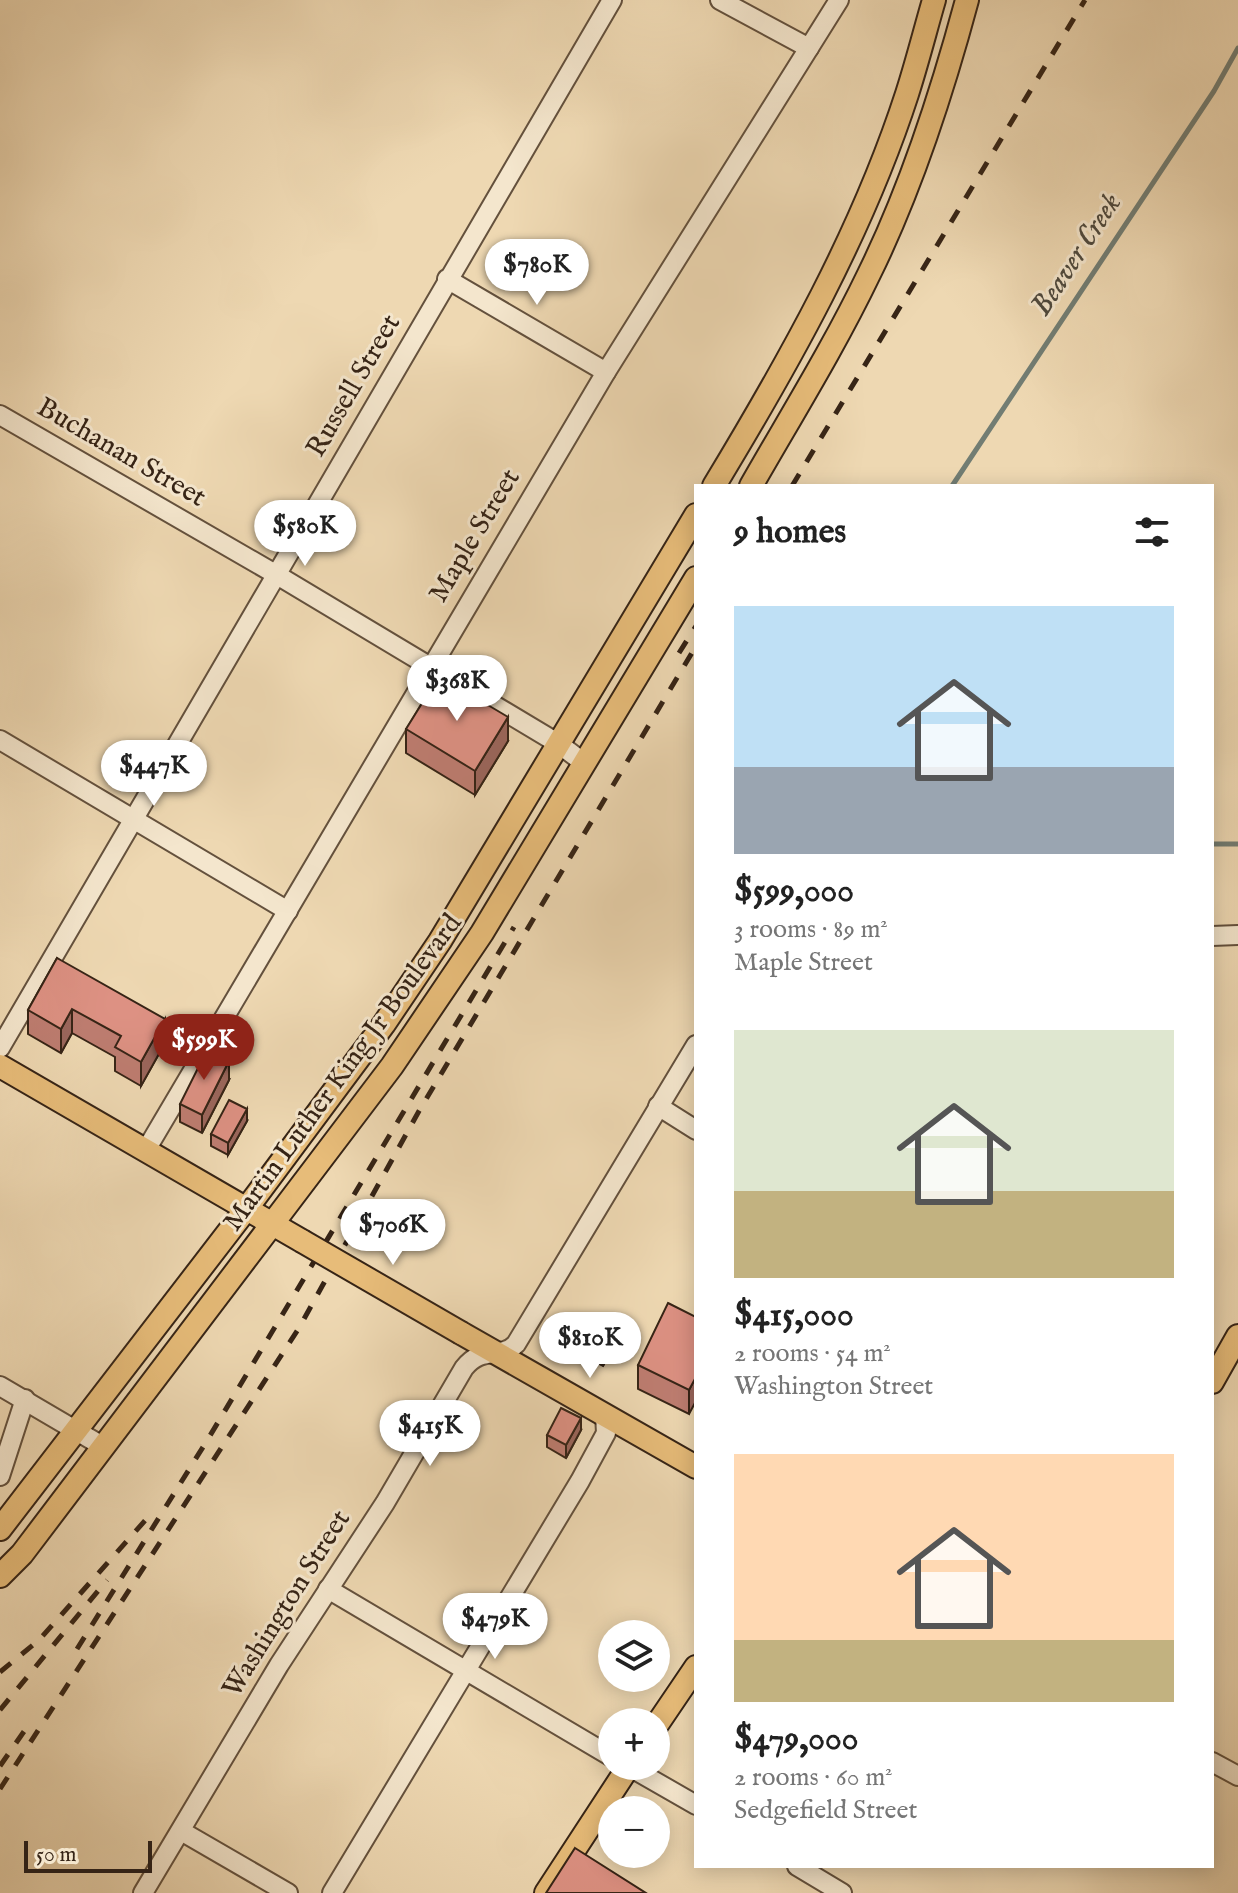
<!DOCTYPE html>
<meta charset="utf-8">
<style>
body{margin:0;font-family:"IM FELL English",serif;background:#f6f6f6;color:#222;height:100vh;display:flex;flex-direction:column;font-size:30px;white-space:nowrap}
*{box-sizing:border-box;margin:0}
p{font-size:26px;color:#767676}
.icon{flex:none;width:44px;height:44px;fill:none;stroke:currentColor;stroke-width:2;stroke-linecap:round;stroke-linejoin:round}
.map{position:relative;flex:1;overflow:hidden}
.drawer{position:absolute;left:694px;top:484px;width:520px;height:1384px;display:flex;flex-direction:column;background:#fff;border-radius:0px;box-shadow:0 4px 20px #0003}
.drawer>*{flex:none}
.controls{position:absolute;left:598px;top:1620px;display:grid;gap:16px}
.controls a{display:grid;place-items:center;width:72px;height:72px;border-radius:50%;background:#fff;box-shadow:0 4px 20px #0003;font-size:40px}
.scale{position:absolute;left:24px;bottom:20px;width:128px;box-sizing:border-box;padding-left:8px;border:4px solid #362416;border-top:0;font-size:22px;line-height:28px;white-space:nowrap;color:#362416;-webkit-text-stroke:6px #f4e6cd;paint-order:stroke}
.price{position:absolute;translate:-50% -68px;padding:0 18px;border-radius:28px;background:#fff;color:#222;font-size:26px;line-height:52px;filter:drop-shadow(0 2px 4px #0008)}
.price::after{content:'';position:absolute;left:50%;top:48px;width:24px;height:18px;margin-left:-12px;background:inherit;clip-path:polygon(0 0,100% 0,50% 100%)}
.price.active{background:#8f2418;color:#fff}
ul{padding:0;list-style:none}
li{display:grid;align-content:center;gap:16px;height:424px;padding:0 40px}
li span{display:grid;place-items:center;height:248px;border-radius:0px;color:#555}
li>.icon{margin-inline-start:auto}
span .icon{width:144px;height:144px;fill:#fffc;stroke-width:1}
li b{font-size:34px}
h2{display:flex;justify-content:space-between;align-items:center;height:96px;padding:0 40px;font-size:34px}
.map>svg:first-child{display:block}
.lines{fill:none;stroke-linecap:round;stroke-linejoin:round}
.stream{stroke:#727d73;stroke-width:5}
.minor-casing{stroke:#64513d;stroke-width:22}
.major-casing{stroke:#362416;stroke-width:26}
.minor{stroke:#f4e6cd;stroke-width:18}
.major{stroke:#e7bc79;stroke-width:22}
.rail{stroke:#362416;stroke-width:5;stroke-dasharray:14 14;stroke-linecap:butt}
.major-bridge-casing{stroke:#362416;stroke-width:26;stroke-linecap:butt}
.major-bridge{stroke:#e7bc79;stroke-width:22}
.wall{fill:#be7d71;stroke:#362416;stroke-width:2}
.shaded-wall{fill:#9b665c;stroke:#362416;stroke-width:2}
.building{fill:#dd9183;stroke:#362416;stroke-width:2}
.labels{text-anchor:middle;dominant-baseline:central;stroke-width:6;stroke-linejoin:round;paint-order:stroke}
.street-label{font-size:28px;fill:#362416;stroke:#f4e6cd}
.water-label{font-size:30px;font-style:italic;fill:#4f493d;stroke:#f4e6cd}
</style>
<div class="map">
<svg width="1238" height="1893" viewBox="0 0 1238 1893">
<rect width="100%" height="100%" fill="#eed8b2"/>
<filter id="stains"><feTurbulence type="fractalNoise" baseFrequency=".0025" numOctaves="4"/><feColorMatrix values="0 0 0 0 .2 0 0 0 0 .09 0 0 0 0 .02 0 0 0 .5 -.17"/></filter>
<radialGradient id="worn" r=".72"><stop offset=".6" stop-color="#630" stop-opacity="0"/><stop offset="1" stop-color="#630" stop-opacity=".3"/></radialGradient>
<g class="lines">
<g class="stream">
<polyline points="952,486 1214,91 1238,48"/>
<polyline points="1212,844 1238,844"/>
</g>
<g class="minor-casing">
<g id="minor">
<polyline points="720,0 809,48"/>
<polyline points="447,279 606,372"/>
<polyline points="0,415 277,575 559,744 584,763"/>
<polyline points="0,740 288,911"/>
<polyline points="1212,936 1238,935"/>
<polyline points="0,1048 612,0"/>
<polyline points="658,1106 696,1130"/>
<polyline points="146,1150 606,372 839,0"/>
<polyline points="0,1386 104,1447"/>
<polyline points="0,1476 25,1399"/>
<polyline points="328,1589 612,1757"/>
<polyline points="1212,1762 1238,1776"/>
<polyline points="628,1766 696,1805"/>
<polyline points="181,1831 288,1893"/>
<polyline points="797,1866 842,1893"/>
<path d="M143,1893L279,1665L385,1503L464,1368C482,1345 500,1360 516,1344L696,1045"/>
<polyline points="332,1893 580,1481 606,1433 605,1415"/>
</g>
</g>
<g class="major-casing">
<g id="major">
<path d="M714,486C789,362 862,233 907,94C917,63 925,31 934,0"/>
<path d="M751,486C791,416 834,347 869,274C912,187 942,93 967,0"/>
<polyline points="0,1066 302,1241"/>
<polyline points="461,1333 696,1467"/>
<polyline points="1212,1382 1238,1336"/>
<polyline points="0,1529 247,1208 384,1024 440,941 696,515"/>
<polyline points="0,1576 22,1554 392,1066 482,933 696,578"/>
<polyline points="656,1726 696,1667"/>
<polyline points="546,1893 629,1766"/>
</g>
</g>
<use href="#minor" class="minor"/>
<use href="#major" class="major"/>
<g class="rail">
<polyline points="792,486 1085,0"/>
<polyline points="679,653 696,626"/>
<polyline points="77,1649 208,1439 514,927"/>
<polyline points="0,1672 39,1640 150,1515"/>
<polyline points="0,1710 107,1580"/>
<polyline points="0,1766 25,1730"/>
<polyline points="0,1789 299,1328 419,1111 696,646"/>
</g>
<g class="major-bridge-casing">
<polyline id="major-bridge" points="302,1241 461,1333"/>
</g>
<use href="#major-bridge" class="major-bridge"/>
</g>
<g class="wall">
<polygon points="406,729 508,741 475,795 406,753"/>
<polygon points="57,958 165,1043 141,1086 115,1071 115,1057 72,1033 61,1053 28,1034 28,1010"/>
<polygon points="229,1080 202,1133 180,1122 180,1104"/>
<polygon points="247,1121 228,1155 211,1146 211,1134"/>
<polygon points="696,1317 689,1414 638,1389 638,1365"/>
<polygon points="578,1341 615,1342 603,1366 578,1353"/>
<polygon points="581,1430 566,1458 547,1447 547,1435"/>
</g>
<g class="shaded-wall">
<polygon points="508,717 508,741 475,795 475,771"/>
<polygon points="72,1009 72,1033 61,1053 61,1029"/>
<polygon points="165,1019 165,1043 141,1086 141,1062"/>
<polygon points="229,1061 229,1080 202,1133 202,1115"/>
<polygon points="247,1109 247,1121 228,1155 228,1143"/>
<polygon points="615,1330 615,1342 603,1366 603,1354"/>
<polygon points="696,1377 696,1401 689,1414 689,1390"/>
<polygon points="581,1418 581,1430 566,1458 566,1445"/>
</g>
<g class="building">
<polygon points="439,676 508,717 475,771 406,729"/>
<polygon points="57,958 165,1019 141,1062 115,1047 121,1036 72,1009 61,1029 28,1010"/>
<polygon points="207,1050 229,1061 202,1115 180,1104"/>
<polygon points="229,1100 247,1109 228,1143 211,1134"/>
<polygon points="668,1303 696,1317 696,1377 689,1390 638,1365"/>
<polygon points="590,1317 615,1330 603,1354 578,1341"/>
<polygon points="561,1408 581,1418 566,1445 547,1435"/>
<polygon points="575,1848 646,1893 546,1893"/>
</g>
<g class="labels">
<g class="street-label">
<text transform="translate(354 386) rotate(-60)">Russell Street</text>
<text transform="translate(121 453) rotate(30)">Buchanan Street</text>
<text transform="translate(475 536) rotate(-59)">Maple Street</text>
<text transform="translate(343 1073) rotate(-54)">Martin Luther King Jr Boulevard</text>
<text transform="translate(287 1604) rotate(-58)">Washington Street</text>
</g>
<g class="water-label">
<text transform="translate(1077 255) rotate(-57)">Beaver Creek</text>
</g>
</g>
<rect width="100%" height="100%" filter="url(#stains)"/>
<rect width="100%" height="100%" fill="url(#worn)"/>
</svg>
<div class="controls">
<a><svg class="icon" aria-label="layers" viewBox="0 0 24 24"><path d="M12 4l9 5-9 5-9-5zM3 14l9 5 9-5"/></svg></a>
<a>+</a>
<a>−</a>
</div>
<div class="scale">50 m</div>
<b class="price" style="left:537px;top:307px">$780K</b>
<b class="price" style="left:305px;top:568px">$580K</b>
<b class="price" style="left:457px;top:723px">$368K</b>
<b class="price" style="left:154px;top:808px">$447K</b>
<b class="price active" style="left:204px;top:1082px">$599K</b>
<b class="price" style="left:393px;top:1267px">$706K</b>
<b class="price" style="left:590px;top:1380px">$810K</b>
<b class="price" style="left:430px;top:1468px">$415K</b>
<b class="price" style="left:495px;top:1661px">$479K</b>
<section class="drawer">
<h2>9 homes<svg class="icon" aria-label="filters" viewBox="0 0 24 24"><path d="M4 7h16M4 17h16"/><circle cx="9" cy="7" r="2"/><circle cx="15" cy="17" r="2"/></svg></h2>
<ul>
<li><span style="background:linear-gradient(#bfe0f5 65%,#9aa5b1 0)"><svg class="icon" aria-label="home" viewBox="0 0 24 24"><path d="M3 11l9-7 9 7M6 9v11h12V9"/></svg></span><div><b>$599,000</b><p>3 rooms · 89 m²</p><p>Maple Street</p></div></li>
<li><span style="background:linear-gradient(#dfe7d0 65%,#c2b280 0)"><svg class="icon" aria-label="home" viewBox="0 0 24 24"><path d="M3 11l9-7 9 7M6 9v11h12V9"/></svg></span><div><b>$415,000</b><p>2 rooms · 54 m²</p><p>Washington Street</p></div></li>
<li><span style="background:linear-gradient(#ffd9b3 75%,#c2b280 0)"><svg class="icon" aria-label="home" viewBox="0 0 24 24"><path d="M3 11l9-7 9 7M6 9v11h12V9"/></svg></span><div><b>$479,000</b><p>2 rooms · 60 m²</p><p>Sedgefield Street</p></div></li>
</ul>
</section>
</div>
